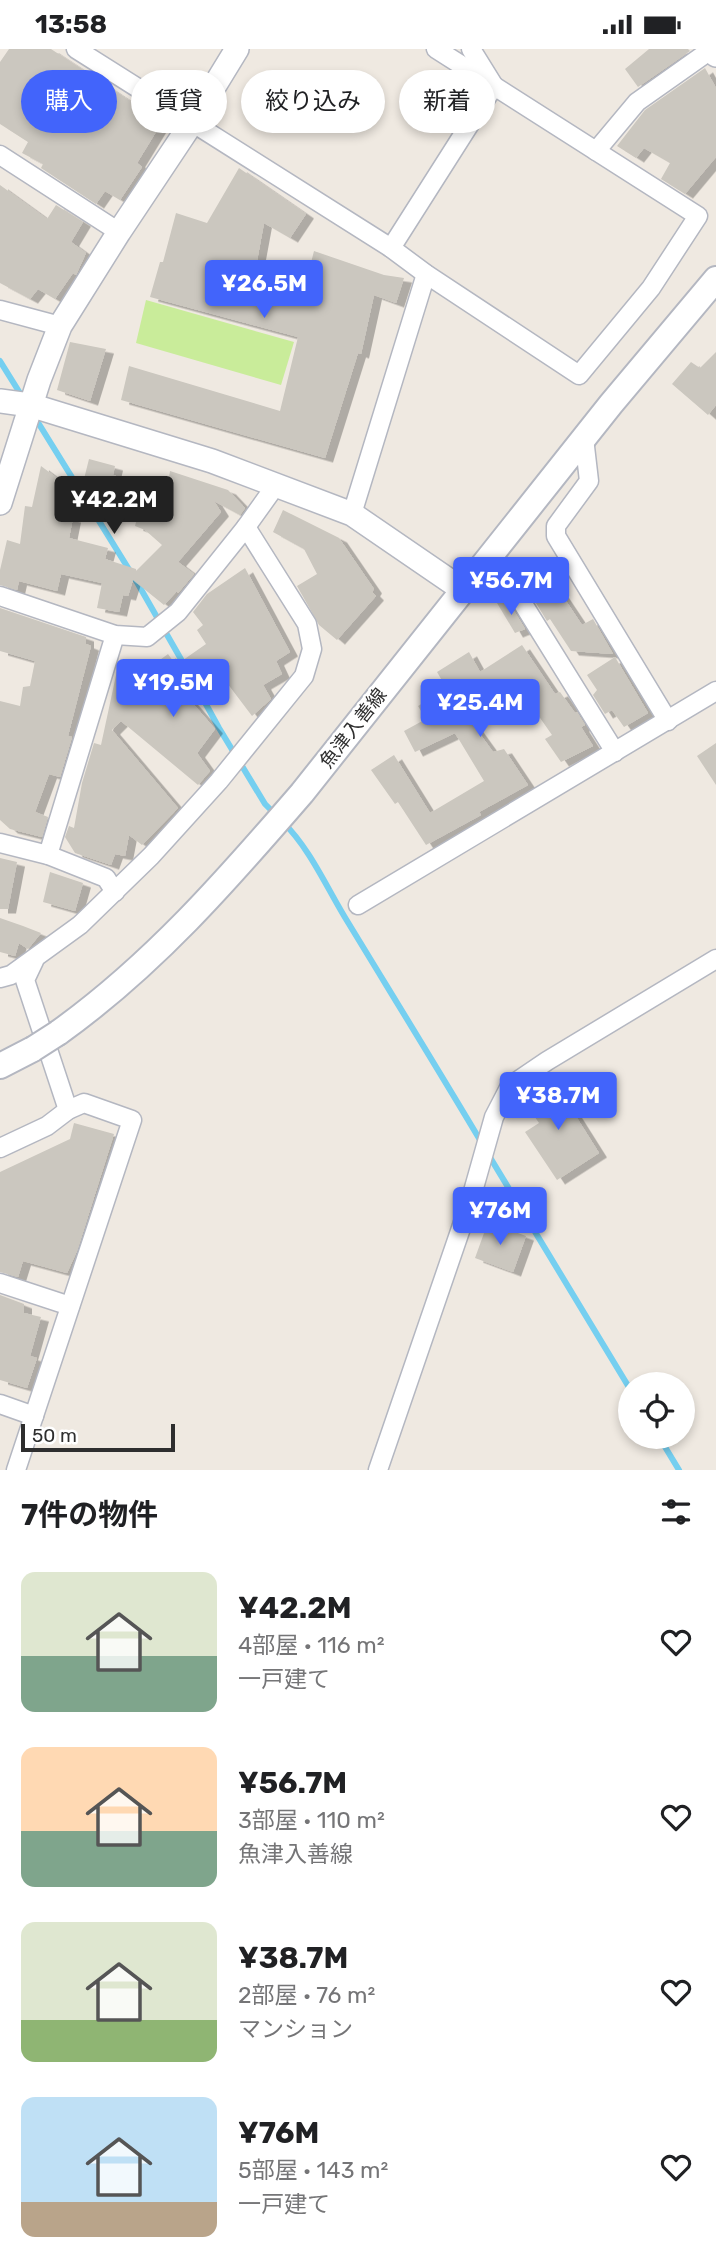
<!DOCTYPE html>
<html lang="ja">
<meta charset="utf-8">
<style>
body{margin:0;font-family:Rubik,"Noto Sans JP",sans-serif;background:#f2f2f2;color:#202124;height:100vh;display:flex;flex-direction:column;font-size:26px;white-space:nowrap}
*{box-sizing:border-box;margin:0}
p{font-size:23px;color:#757577}
.icon{flex:none;width:38px;height:38px;fill:none;stroke:currentColor;stroke-width:2;stroke-linecap:round;stroke-linejoin:round}
.map{position:relative;height:1421px;overflow:hidden}
.drawer{display:flex;flex-direction:column;background:#fff;flex:1}
.drawer>*{flex:none}
.hud{position:absolute;left:21px;top:21px;width:676px;height:63px;display:flex;gap:14px}
.controls{position:absolute;left:618px;top:1323px;display:grid;gap:14px}
.controls a{display:grid;place-items:center;width:77px;height:77px;border-radius:50%;background:#fff;box-shadow:0 4px 10px #0003;font-size:35px}
.scale{position:absolute;left:21px;bottom:18px;width:154px;box-sizing:border-box;padding-left:7px;border:4px solid #2e2e2e;border-top:0;font-size:19px;line-height:24px;white-space:nowrap;color:#2e2e2e;-webkit-text-stroke:5px #fff;paint-order:stroke}
.price{position:absolute;translate:-50% -60px;padding:0 16px;border-radius:7px;background:#4264fb;color:#fff;font-size:23px;line-height:46px;filter:drop-shadow(0 2px 4px #0008)}
.price::after{content:'';position:absolute;left:50%;top:42px;width:21px;height:16px;margin-left:-10px;background:inherit;clip-path:polygon(0 0,100% 0,50% 100%)}
.price.active{background:#222;color:#fff}
ul{padding:0;list-style:none}
li{display:flex;align-items:center;gap:21px;height:175px;padding:0 21px}
li span{display:grid;place-items:center;flex:none;width:196px;height:140px;border-radius:14px;color:#555}
li>.icon{margin-inline-start:auto}
span .icon{width:84px;height:84px;fill:#fffc;stroke-width:1}
li b{font-size:30px}
h2{display:flex;justify-content:space-between;align-items:center;height:84px;padding:0 21px;font-size:30px}
.chip{padding:0 24px;border-radius:32px;background:#fff;box-shadow:0 4px 10px #0003;font-size:24px;line-height:63px}
.chip.active{background:#4264fb;color:#fff}
.status{display:flex;justify-content:space-between;align-items:center;height:49px;padding:0 35px;background:#fff;direction:ltr}
.status svg{height:19px;fill:currentColor}
.map>svg:first-child{display:block}
.pitch{fill:#c9ec9a}
.lines{fill:none;stroke-linecap:round;stroke-linejoin:round}
.stream{stroke:#75cff0;stroke-width:6}
.building{fill:#cbc7bf;filter:url(#shadow)}
.minor-casing{stroke:#b4b7c1;stroke-width:21}
.tertiary-casing{stroke:#b4b7c1;stroke-width:26}
.secondary-casing{stroke:#b4b7c1;stroke-width:28}
.minor{stroke:#fff;stroke-width:18}
.tertiary{stroke:#fff;stroke-width:23}
.secondary{stroke:#fff;stroke-width:24}
.secondary-bridge-casing{stroke:#b4b7c1;stroke-width:28;stroke-linecap:butt}
.secondary-bridge{stroke:#fff;stroke-width:24}
.labels{text-anchor:middle;dominant-baseline:central;stroke-width:5;stroke-linejoin:round;paint-order:stroke}
.street-label{font-size:19px;fill:#2e2e2e;stroke:#fff}
</style>
<div class="status"><b>13:58</b><svg viewBox="0 0 49 12"><path d="M0 12V9h3v3zM5 12V6h3v6zM10 12V3h3v9zM15 12V0h3v12zM26 1h20v11H26zM47 4h2v5h-2z"/></svg></div>
<div class="map">
<svg width="716" height="1421" viewBox="0 0 716 1421">
<defs>
<filter id="shadow"><feDropShadow dx="8" dy="4.5" stdDeviation="0" flood-color="#0004"/></filter>
</defs>
<rect width="100%" height="100%" fill="#efe9e1"/>
<polygon class="pitch" points="146,251 294,293 281,336 136,294"/>
<g class="lines">
<g class="stream">
<polyline points="0,312 23,349"/>
<polyline points="34,367 138,535 186,619"/>
<polyline points="191,628 219,679 265,755 275,765"/>
<path d="M282,772C312,802 327,840 349,875C394,949 439,1022 483,1096"/>
<polyline points="488,1105 630,1340"/>
<polyline points="659,1388 679,1421"/>
</g>
</g>
<g class="building">
<polygon points="9,0 51,0 162,73 137,114 142,118 120,151 105,142 96,155 41,119 43,115 22,104 28,93 0,75 0,13"/>
<polygon points="649,0 688,0 690,2 638,38 625,20"/>
<polygon points="705,19 716,39 716,108 685,145 661,130 670,114 644,99 636,109 617,97 645,61"/>
<polygon points="239,119 306,165 290,189 264,174 252,239 301,253 314,202 384,226 404,229 396,254 374,246 361,305 358,304 325,409 121,351 129,317 280,362 298,288 150,248 160,213 163,213 176,164 207,174"/>
<polygon points="0,136 47,170 56,156 83,173 71,193 86,204 76,226 73,224 55,250 38,240 30,250 0,234"/>
<polygon points="70,293 106,300 90,352 57,341"/>
<polygon points="716,303 716,356 708,366 672,335 691,313 700,319"/>
<polygon points="89,410 115,417 113,426 167,443 170,422 228,441 245,459 240,466 214,452 221,463 178,513 194,525 178,544 177,542 164,556 133,531 128,547 123,546 119,563 97,559 102,534 61,525 57,542 19,532 17,541 0,536 0,521 7,491 20,495 25,457 32,458 41,417 69,438 63,466 73,469 69,489 108,499 105,510 136,520 136,522 162,496 145,481 135,477 138,465 106,455 110,437 84,430"/>
<polygon points="283,461 339,489 374,540 372,543 376,547 337,591 319,576 297,537 317,525 304,500 273,483"/>
<polygon points="245,519 290,603 276,612 282,625 263,636 271,650 252,667 218,622 182,642 215,680 197,704 210,722 198,736 121,672 112,681 178,759 142,796 129,786 125,807 115,805 111,816 75,804 65,788 69,777 74,779 82,734 94,694 101,696 118,617 142,624 168,605 176,616 206,595 197,581 203,576 193,563 207,545"/>
<polygon points="544,519 582,576 593,570 613,605 571,602 550,570 547,572 523,533"/>
<polygon points="508,552 525,580 515,584 497,554"/>
<polygon points="0,559 86,588 86,595 91,597 68,687 72,688 60,728 49,725 35,763 48,768 42,788 10,780 0,771 0,652 20,657 23,638 30,637 35,612 0,602"/>
<polygon points="522,596 555,645 560,643 575,664 577,663 585,676 581,678 593,697 561,713 545,690 552,686 524,646 510,655 495,634 464,648 477,671 472,674 493,703 504,700 528,736 479,763 481,766 426,796 398,753 395,755 371,721 394,706 430,764 484,732 455,684 415,703 404,682 426,670 418,657 447,640 437,623 469,603 480,623"/>
<polygon points="615,608 648,664 624,678 612,661 605,665 593,646 597,641 587,626"/>
<polygon points="716,694 716,736 697,707"/>
<polygon points="0,809 17,813 8,860 0,860"/>
<polygon points="50,823 83,834 75,862 43,853"/>
<polygon points="0,869 23,877 41,884 28,900 19,894 15,907 0,903"/>
<polygon points="553,1031 599,1104 557,1131 525,1083 539,1074 524,1052"/>
<polygon points="74,1074 114,1085 77,1202 67,1224 23,1212 18,1228 0,1223 0,1123 70,1090"/>
<polygon points="488,1173 526,1187 513,1223 475,1209"/>
<polygon points="0,1246 24,1255 24,1264 41,1268 30,1307 37,1309 27,1339 0,1331"/>
</g>
<g class="lines">
<g class="minor-casing">
<g id="minor">
<polyline points="76,0 391,199 426,225 579,326 651,239 698,167 436,0"/>
<polyline points="596,102 637,53 712,0"/>
<polyline points="0,106 119,183"/>
<polyline points="391,199 494,37 471,0"/>
<polyline points="0,261 60,277"/>
<polyline points="584,389 589,432 556,477 556,487 668,672"/>
<polyline points="352,465 426,225"/>
<polyline points="492,505 615,703"/>
<polyline points="0,547 115,586 147,588 178,563 246,478 276,436"/>
<polyline points="0,794 48,806 106,829 115,843"/>
<polyline points="48,806 115,586"/>
<polyline points="358,856 716,642"/>
<polyline points="34,912 25,931 68,1061"/>
<polyline points="0,929 11,926 80,876 151,807 219,732 304,627 312,600 307,575 246,478"/>
<polyline points="0,1099 47,1077 68,1061 84,1054 132,1071 16,1421"/>
<polyline points="0,1234 70,1257"/>
<polyline points="0,1355 34,1367"/>
<polyline points="378,1421 470,1153 494,1068 510,1037 547,1012 716,910"/>
</g>
</g>
<g class="tertiary-casing">
<g id="tertiary">
<polyline points="711,0 716,6"/>
<polyline points="0,352 30,356 212,412 352,465 463,541"/>
<polyline points="0,454 39,331 60,277 119,183 193,72 237,0"/>
</g>
</g>
<g class="secondary-casing">
<g id="secondary">
<path d="M58,984C152,917 227,831 302,744L611,355L716,230"/>
<polyline points="0,1017 33,1000"/>
</g>
</g>
<use href="#minor" class="minor"/>
<use href="#tertiary" class="tertiary"/>
<use href="#secondary" class="secondary"/>
<g class="secondary-bridge-casing">
<polyline id="secondary-bridge" points="33,1000 58,984"/>
</g>
<use href="#secondary-bridge" class="secondary-bridge"/>
</g>
<g class="labels">
<g class="street-label">
<text transform="translate(353 679) rotate(-52)">魚津入善線</text>
</g>
</g>
</svg>
<div class="controls">
<a><svg class="icon" aria-label="locate" viewBox="0 0 24 24"><circle cx="12" cy="12" r="6"/><path d="M12 2v4M12 18v4M2 12h4M18 12h4"/></svg></a>
</div>
<div class="scale">50 m</div>
<b class="price" style="left:264px;top:271px">¥26.5M</b>
<b class="price active" style="left:114px;top:487px">¥42.2M</b>
<b class="price" style="left:511px;top:568px">¥56.7M</b>
<b class="price" style="left:173px;top:670px">¥19.5M</b>
<b class="price" style="left:480px;top:690px">¥25.4M</b>
<b class="price" style="left:558px;top:1083px">¥38.7M</b>
<b class="price" style="left:500px;top:1198px">¥76M</b>
<div class="hud">
<a class="chip active">購入</a>
<a class="chip">賃貸</a>
<a class="chip">絞り込み</a>
<a class="chip">新着</a>
</div>
</div>
<section class="drawer">
<h2>7件の物件<svg class="icon" aria-label="filters" viewBox="0 0 24 24"><path d="M4 7h16M4 17h16"/><circle cx="9" cy="7" r="2"/><circle cx="15" cy="17" r="2"/></svg></h2>
<ul>
<li><span style="background:linear-gradient(#dfe7d0 60%,#7fa58c 0)"><svg class="icon" aria-label="home" viewBox="0 0 24 24"><path d="M3 11l9-7 9 7M6 9v11h12V9"/></svg></span><div><b>¥42.2M</b><p>4部屋 · 116 m²</p><p>一戸建て</p></div><svg class="icon" aria-label="heart" viewBox="0 0 24 24"><path d="M12 20l-8-8c-3-5 5-10 8-4 3-6 11-1 8 4z"/></svg></li>
<li><span style="background:linear-gradient(#ffd9b3 60%,#7fa58c 0)"><svg class="icon" aria-label="home" viewBox="0 0 24 24"><path d="M3 11l9-7 9 7M6 9v11h12V9"/></svg></span><div><b>¥56.7M</b><p>3部屋 · 110 m²</p><p>魚津入善線</p></div><svg class="icon" aria-label="heart" viewBox="0 0 24 24"><path d="M12 20l-8-8c-3-5 5-10 8-4 3-6 11-1 8 4z"/></svg></li>
<li><span style="background:linear-gradient(#dfe7d0 70%,#8fb573 0)"><svg class="icon" aria-label="home" viewBox="0 0 24 24"><path d="M3 11l9-7 9 7M6 9v11h12V9"/></svg></span><div><b>¥38.7M</b><p>2部屋 · 76 m²</p><p>マンション</p></div><svg class="icon" aria-label="heart" viewBox="0 0 24 24"><path d="M12 20l-8-8c-3-5 5-10 8-4 3-6 11-1 8 4z"/></svg></li>
<li><span style="background:linear-gradient(#bfe0f5 75%,#b9a48a 0)"><svg class="icon" aria-label="home" viewBox="0 0 24 24"><path d="M3 11l9-7 9 7M6 9v11h12V9"/></svg></span><div><b>¥76M</b><p>5部屋 · 143 m²</p><p>一戸建て</p></div><svg class="icon" aria-label="heart" viewBox="0 0 24 24"><path d="M12 20l-8-8c-3-5 5-10 8-4 3-6 11-1 8 4z"/></svg></li>
</ul>
</section>
